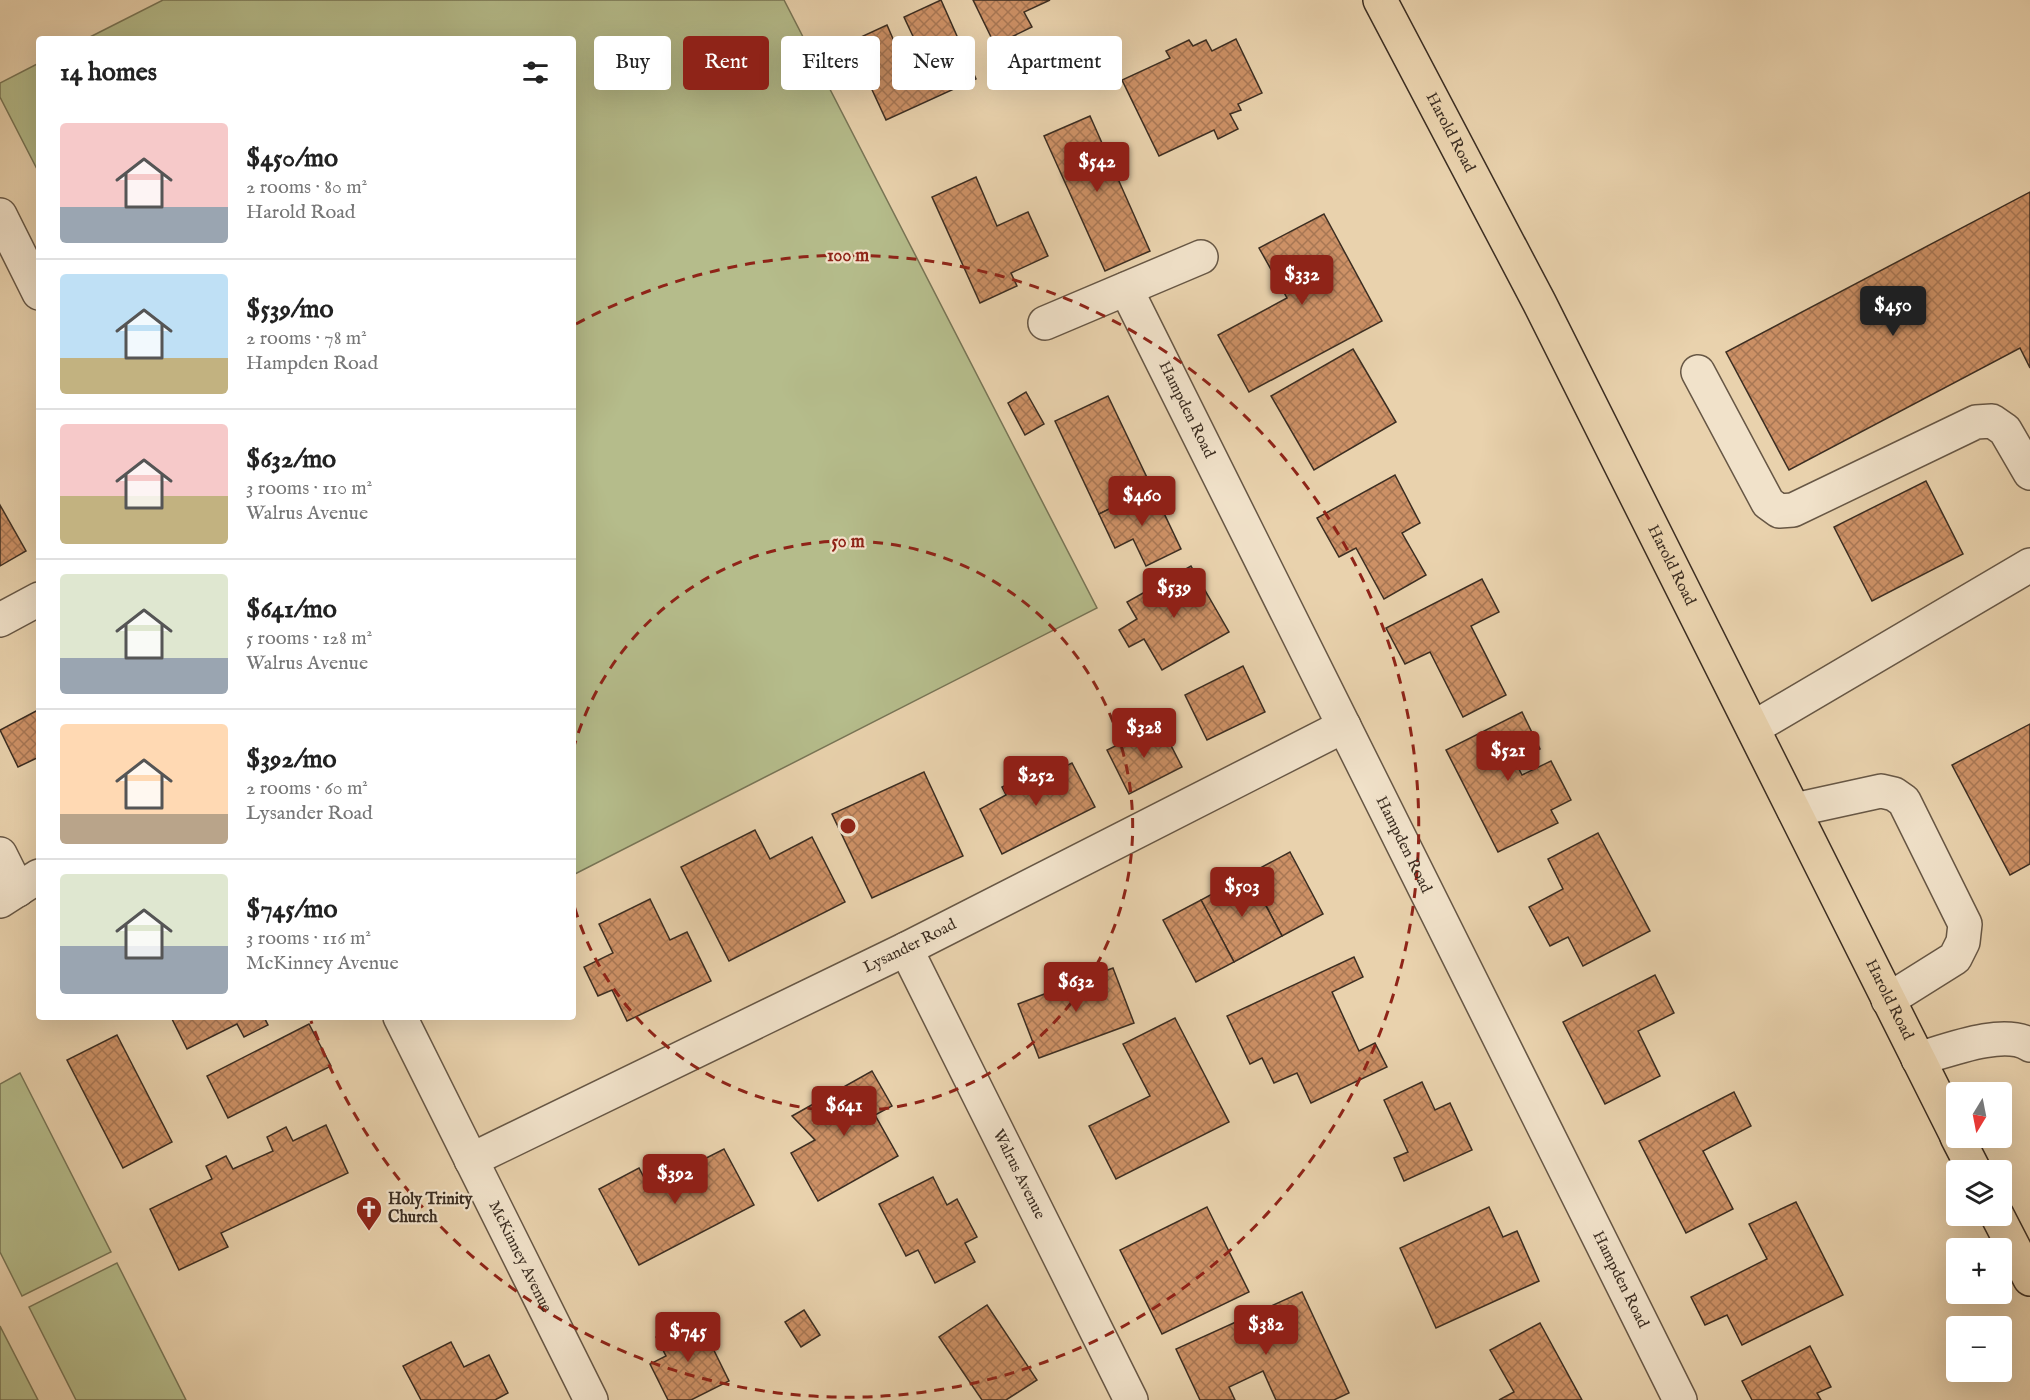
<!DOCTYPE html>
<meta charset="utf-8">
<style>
body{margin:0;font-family:"IM FELL English",serif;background:#f2f2f2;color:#222;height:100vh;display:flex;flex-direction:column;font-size:22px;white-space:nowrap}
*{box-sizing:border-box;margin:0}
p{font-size:20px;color:#767676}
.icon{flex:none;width:33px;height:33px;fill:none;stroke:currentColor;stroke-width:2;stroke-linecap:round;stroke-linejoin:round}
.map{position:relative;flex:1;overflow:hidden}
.sheet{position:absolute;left:36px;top:36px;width:540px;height:984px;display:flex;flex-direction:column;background:#fff;border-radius:6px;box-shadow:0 6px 24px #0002}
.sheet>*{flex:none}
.banner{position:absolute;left:594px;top:36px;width:570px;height:54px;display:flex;gap:12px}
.needle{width:39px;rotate:190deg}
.tools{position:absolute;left:1946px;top:1082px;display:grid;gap:12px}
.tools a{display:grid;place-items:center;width:66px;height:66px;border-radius:6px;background:#fff;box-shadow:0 6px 24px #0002;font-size:30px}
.price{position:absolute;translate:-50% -51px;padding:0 14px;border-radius:6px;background:#8f2418;color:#fff;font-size:20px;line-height:39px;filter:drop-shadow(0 2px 3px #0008)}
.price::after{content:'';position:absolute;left:50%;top:36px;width:18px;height:14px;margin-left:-9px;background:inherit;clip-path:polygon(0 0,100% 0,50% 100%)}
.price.selected{background:#222;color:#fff}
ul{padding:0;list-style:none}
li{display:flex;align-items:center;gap:18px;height:150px;padding:0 24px}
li+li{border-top:2px solid #e0e0e0}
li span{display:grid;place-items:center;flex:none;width:168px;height:120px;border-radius:6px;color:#555}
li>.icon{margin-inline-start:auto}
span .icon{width:72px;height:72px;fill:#fffc;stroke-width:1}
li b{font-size:26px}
h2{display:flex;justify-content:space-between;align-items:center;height:72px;padding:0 24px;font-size:26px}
.pill{padding:0 21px;border-radius:6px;background:#fff;box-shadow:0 6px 24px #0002;font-size:21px;line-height:54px}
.pill.selected{background:#8f2418;color:#fff}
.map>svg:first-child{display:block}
.park{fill:#b5bc8b;stroke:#787556;stroke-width:1.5}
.building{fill:url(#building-cross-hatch);stroke:#3c2e22;stroke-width:1.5}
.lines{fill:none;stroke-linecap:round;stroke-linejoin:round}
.minor-casing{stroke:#675745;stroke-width:36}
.major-casing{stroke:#3c2e22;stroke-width:36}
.minor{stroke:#f1e2ca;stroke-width:33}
.major{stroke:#e9d2ad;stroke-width:33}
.ring{fill:none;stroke:#8f2418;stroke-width:3;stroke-dasharray:10 8}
.labels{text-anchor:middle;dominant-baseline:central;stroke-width:4.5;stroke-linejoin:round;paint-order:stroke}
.street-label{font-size:16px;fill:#3c2e22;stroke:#f1e2ca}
.poi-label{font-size:16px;font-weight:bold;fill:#3c2e22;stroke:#f1e2ca;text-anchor:start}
.centre{fill:#8f2418;stroke:#f1e2ca;stroke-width:3}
.ring-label{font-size:18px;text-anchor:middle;font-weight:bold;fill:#8f2418;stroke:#f1e2ca;stroke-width:4.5;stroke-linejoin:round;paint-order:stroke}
</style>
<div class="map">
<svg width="2030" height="1400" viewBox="0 0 2030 1400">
<defs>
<pattern id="building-cross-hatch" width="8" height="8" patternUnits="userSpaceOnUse" patternTransform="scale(1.5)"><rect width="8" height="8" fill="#cd9166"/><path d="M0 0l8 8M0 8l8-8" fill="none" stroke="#a87754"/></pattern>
</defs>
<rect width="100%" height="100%" fill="#e9d2ad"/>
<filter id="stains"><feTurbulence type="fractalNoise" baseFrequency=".00333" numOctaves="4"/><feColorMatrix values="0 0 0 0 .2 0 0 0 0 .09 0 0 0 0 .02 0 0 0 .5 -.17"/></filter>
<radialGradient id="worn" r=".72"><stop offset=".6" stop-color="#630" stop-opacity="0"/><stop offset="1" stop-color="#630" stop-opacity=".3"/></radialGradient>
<g class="park">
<polygon points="163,0 784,0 1097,608 573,875 573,39 86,39"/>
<polygon points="39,63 39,173 0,97 0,83"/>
<polygon points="20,1073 111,1252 22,1296 0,1252 0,1084"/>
<polygon points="117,1263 186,1400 76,1400 29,1307"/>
<polygon points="0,1326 38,1400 0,1400"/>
</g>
<g class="building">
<polygon points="941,0 976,79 886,120 850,42 887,25 900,55 918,47 904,17"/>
<polygon points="973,0 1050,0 1024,12 1032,27 995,45"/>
<polygon points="1236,39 1262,93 1238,104 1241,110 1230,114 1238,129 1218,139 1214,130 1159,156 1122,80 1170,58 1166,51 1189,40 1193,46 1206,40 1212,51"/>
<polygon points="1090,116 1150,251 1105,271 1044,136"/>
<polygon points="976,177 997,226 1028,212 1048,256 1011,273 1017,286 980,303 932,197"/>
<polygon points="2030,192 2030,368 2020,348 1789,470 1726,352"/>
<polygon points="1324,214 1382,321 1249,392 1218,335 1287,298 1259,248"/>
<polygon points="1353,349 1396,422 1314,470 1271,396"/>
<polygon points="1026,392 1044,424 1025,435 1008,403"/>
<polygon points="1108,396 1152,488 1099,514 1055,421"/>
<polygon points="1395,475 1420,523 1402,533 1426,575 1384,599 1356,548 1339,557 1317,518"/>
<polygon points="1926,481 1963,554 1872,601 1834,527"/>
<polygon points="1152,488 1181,549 1146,566 1133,539 1115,548 1099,514"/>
<polygon points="0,505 26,551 0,566"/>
<polygon points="1191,566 1229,632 1162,670 1144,639 1129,647 1119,630 1137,619 1127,602"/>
<polygon points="1482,579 1499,612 1471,626 1506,695 1463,717 1430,652 1405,664 1386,628"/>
<polygon points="1243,666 1265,712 1207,740 1185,695"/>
<polygon points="38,710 39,757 18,767 0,730"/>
<polygon points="1522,712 1540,749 1515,761 1522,775 1551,761 1571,800 1551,810 1558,823 1498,852 1446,750"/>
<polygon points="1160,724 1182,767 1129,794 1107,750"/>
<polygon points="2030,724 2030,864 2010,875 1952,765"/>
<polygon points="1072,763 1095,807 1002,854 980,809 1006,795 1002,787 1032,772 1036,781"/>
<polygon points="924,772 963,856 872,898 832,814"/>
<polygon points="755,830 770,859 812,837 845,902 729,961 681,867"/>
<polygon points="1598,833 1650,931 1583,966 1568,937 1550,946 1529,907 1563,889 1548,859"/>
<polygon points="1290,852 1323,914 1282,936 1249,874"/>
<polygon points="1249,874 1282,936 1234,962 1201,900"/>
<polygon points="650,899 670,940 687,932 711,981 627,1021 612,990 598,996 584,967 613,953 599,924"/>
<polygon points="1201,900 1234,962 1196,982 1163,920"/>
<polygon points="1354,957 1363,977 1332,992 1359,1051 1375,1043 1387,1067 1311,1103 1297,1073 1274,1083 1262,1058 1250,1064 1227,1016"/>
<polygon points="1113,968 1134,1023 1039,1058 1018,1004"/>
<polygon points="1655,975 1674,1013 1638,1031 1660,1076 1605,1104 1563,1022"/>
<polygon points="171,1017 264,1017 268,1025 244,1037 237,1024 187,1049"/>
<polygon points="1175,1018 1229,1122 1116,1179 1089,1126 1150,1096 1123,1044"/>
<polygon points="309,1024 331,1066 228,1118 207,1076"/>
<polygon points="117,1035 172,1142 123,1168 67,1060"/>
<polygon points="872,1071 892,1106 875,1115 898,1156 818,1201 791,1153 815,1140 792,1116"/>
<polygon points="1422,1082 1435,1110 1450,1103 1472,1150 1404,1181 1394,1158 1408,1152 1384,1100"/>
<polygon points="1734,1092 1751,1126 1703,1151 1733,1209 1686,1233 1639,1141"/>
<polygon points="326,1125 348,1173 221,1233 228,1247 179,1270 150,1209 212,1179 206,1166 226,1156 233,1169 273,1151 267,1137 286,1127 293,1141"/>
<polygon points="724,1149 754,1205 639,1265 599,1189 639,1168 649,1187"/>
<polygon points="933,1177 947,1205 957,1199 977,1237 965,1243 975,1262 935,1283 918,1250 906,1256 879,1204"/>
<polygon points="1796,1202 1843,1295 1742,1345 1727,1315 1705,1325 1691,1297 1767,1259 1749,1224"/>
<polygon points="1207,1207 1249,1292 1162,1334 1120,1250"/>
<polygon points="1489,1207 1503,1237 1517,1231 1539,1281 1436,1328 1400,1248"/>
<polygon points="1302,1292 1349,1393 1334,1400 1276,1400 1263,1371 1229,1387 1235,1400 1200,1400 1176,1349"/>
<polygon points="987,1305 1037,1380 1006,1400 982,1400 939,1337"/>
<polygon points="804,1310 820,1335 801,1347 785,1322"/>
<polygon points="697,1316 729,1381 691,1400 668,1400 650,1364 666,1356 656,1337"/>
<polygon points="1540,1323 1582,1400 1499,1400 1514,1392 1490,1350"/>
<polygon points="451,1342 464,1367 489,1355 508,1393 495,1400 421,1400 403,1366"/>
<polygon points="1810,1346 1831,1387 1817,1393 1821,1400 1752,1400 1742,1381"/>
</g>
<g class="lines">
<g class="minor-casing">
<g id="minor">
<polyline points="0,215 39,293"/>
<path id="s1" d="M1126,289L1680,1400"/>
<polyline points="1045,323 1201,257"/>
<polyline points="1698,372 1768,503 1779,511 1793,510 1976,422 1992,421 2005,430 2030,473"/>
<polyline points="0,620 39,599"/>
<polyline points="1753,728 2030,565"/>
<polyline points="1794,810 1881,791 1894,794 1904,801 1965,924 1963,942 1955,958 1888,1000"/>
<polyline points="0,854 18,890"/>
<polyline points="0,901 39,876"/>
<path id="s2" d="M906,949L1131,1400"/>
<path id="s3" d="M400,1017L591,1400"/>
<path d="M1918,1059C1946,1051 2004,1028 2030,1045"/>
<path id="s4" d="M471,1160L906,949L1344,726"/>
</g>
</g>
<g class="major-casing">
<g id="major">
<path id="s5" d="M1380,0L1539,302L1956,1134"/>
<polyline points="1957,1137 1974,1170"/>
<polyline points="1997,1215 2030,1279"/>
</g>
</g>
<use href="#minor" class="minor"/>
<use href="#major" class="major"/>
</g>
<g class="ring">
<path d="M573 750A285 285 0 1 1 573 902"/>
<path d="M576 324A571 571 0 1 1 311 1021"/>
</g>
<defs>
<g id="church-pin" transform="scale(1.35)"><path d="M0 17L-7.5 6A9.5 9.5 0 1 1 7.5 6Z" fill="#8f2418" stroke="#f1e2ca"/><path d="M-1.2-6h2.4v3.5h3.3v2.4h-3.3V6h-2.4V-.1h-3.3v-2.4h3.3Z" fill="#fff"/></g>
</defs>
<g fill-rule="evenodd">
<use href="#church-pin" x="369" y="1209"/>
</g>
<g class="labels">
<g class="street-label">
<text stroke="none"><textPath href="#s5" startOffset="150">Harold Road</textPath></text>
<text stroke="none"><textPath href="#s1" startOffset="135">Hampden Road</textPath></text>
<text stroke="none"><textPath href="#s5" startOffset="636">Harold Road</textPath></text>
<text stroke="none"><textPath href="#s1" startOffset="621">Hampden Road</textPath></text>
<text stroke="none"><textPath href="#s4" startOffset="488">Lysander Road</textPath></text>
<text stroke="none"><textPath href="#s5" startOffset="1122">Harold Road</textPath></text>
<text stroke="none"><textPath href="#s2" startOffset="252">Walrus Avenue</textPath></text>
<text stroke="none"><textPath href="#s3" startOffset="268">McKinney Avenue</textPath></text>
<text stroke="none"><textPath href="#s1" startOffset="1107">Hampden Road</textPath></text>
</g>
<g class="poi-label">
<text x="388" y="1200">Holy Trinity<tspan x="388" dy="18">Church</tspan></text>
</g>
</g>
<circle cx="848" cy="826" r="9" class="centre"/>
<g class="ring-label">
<text x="848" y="261">100 m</text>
<text x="848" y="547">50 m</text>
</g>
<rect width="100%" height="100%" filter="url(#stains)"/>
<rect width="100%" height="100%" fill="url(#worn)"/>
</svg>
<div class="tools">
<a><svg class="needle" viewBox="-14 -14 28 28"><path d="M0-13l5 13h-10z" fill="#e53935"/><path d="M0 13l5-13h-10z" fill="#767676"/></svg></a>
<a><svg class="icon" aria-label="layers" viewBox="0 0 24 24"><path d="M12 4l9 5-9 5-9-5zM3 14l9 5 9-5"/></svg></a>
<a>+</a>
<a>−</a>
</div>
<b class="price" style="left:1097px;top:193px">$542</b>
<b class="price" style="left:1302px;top:306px">$332</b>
<b class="price selected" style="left:1893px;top:337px">$450</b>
<b class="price" style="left:1142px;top:527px">$460</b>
<b class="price" style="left:1174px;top:619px">$539</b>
<b class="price" style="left:1144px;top:759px">$328</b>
<b class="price" style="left:1508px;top:782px">$521</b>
<b class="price" style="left:1036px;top:807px">$252</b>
<b class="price" style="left:1242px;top:918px">$503</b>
<b class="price" style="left:1076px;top:1013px">$632</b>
<b class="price" style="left:844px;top:1137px">$641</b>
<b class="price" style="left:675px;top:1205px">$392</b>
<b class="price" style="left:1266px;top:1356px">$382</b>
<b class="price" style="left:688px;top:1363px">$745</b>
<div class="banner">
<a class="pill">Buy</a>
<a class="pill selected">Rent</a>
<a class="pill">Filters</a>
<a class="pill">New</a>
<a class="pill">Apartment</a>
</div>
<section class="sheet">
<h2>14 homes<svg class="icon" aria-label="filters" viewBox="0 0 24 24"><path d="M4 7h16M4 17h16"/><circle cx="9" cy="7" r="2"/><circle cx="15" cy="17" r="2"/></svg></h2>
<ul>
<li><span style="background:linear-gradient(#f6c9c9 70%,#9aa5b1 0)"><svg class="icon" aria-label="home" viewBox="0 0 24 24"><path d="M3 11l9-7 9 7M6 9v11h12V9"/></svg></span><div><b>$450/mo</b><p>2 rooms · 80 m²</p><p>Harold Road</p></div></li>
<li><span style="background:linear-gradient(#bfe0f5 70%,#c2b280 0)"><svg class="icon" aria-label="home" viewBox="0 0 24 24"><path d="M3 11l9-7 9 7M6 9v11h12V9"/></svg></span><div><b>$539/mo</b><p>2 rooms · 78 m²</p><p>Hampden Road</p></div></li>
<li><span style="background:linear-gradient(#f6c9c9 60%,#c2b280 0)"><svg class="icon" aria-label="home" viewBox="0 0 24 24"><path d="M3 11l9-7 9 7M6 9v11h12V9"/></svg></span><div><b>$632/mo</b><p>3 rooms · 110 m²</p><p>Walrus Avenue</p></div></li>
<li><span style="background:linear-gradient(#dfe7d0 70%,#9aa5b1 0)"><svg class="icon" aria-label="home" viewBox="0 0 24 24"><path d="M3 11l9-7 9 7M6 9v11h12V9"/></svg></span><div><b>$641/mo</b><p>5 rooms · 128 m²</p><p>Walrus Avenue</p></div></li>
<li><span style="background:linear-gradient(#ffd9b3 75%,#b9a48a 0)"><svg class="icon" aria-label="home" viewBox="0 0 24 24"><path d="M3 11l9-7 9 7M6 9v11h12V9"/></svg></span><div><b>$392/mo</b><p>2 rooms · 60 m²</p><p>Lysander Road</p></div></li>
<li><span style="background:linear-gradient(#dfe7d0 60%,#9aa5b1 0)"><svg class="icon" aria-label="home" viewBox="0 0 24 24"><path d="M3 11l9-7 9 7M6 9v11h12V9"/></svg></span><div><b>$745/mo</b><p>3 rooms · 116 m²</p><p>McKinney Avenue</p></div></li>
</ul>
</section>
</div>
